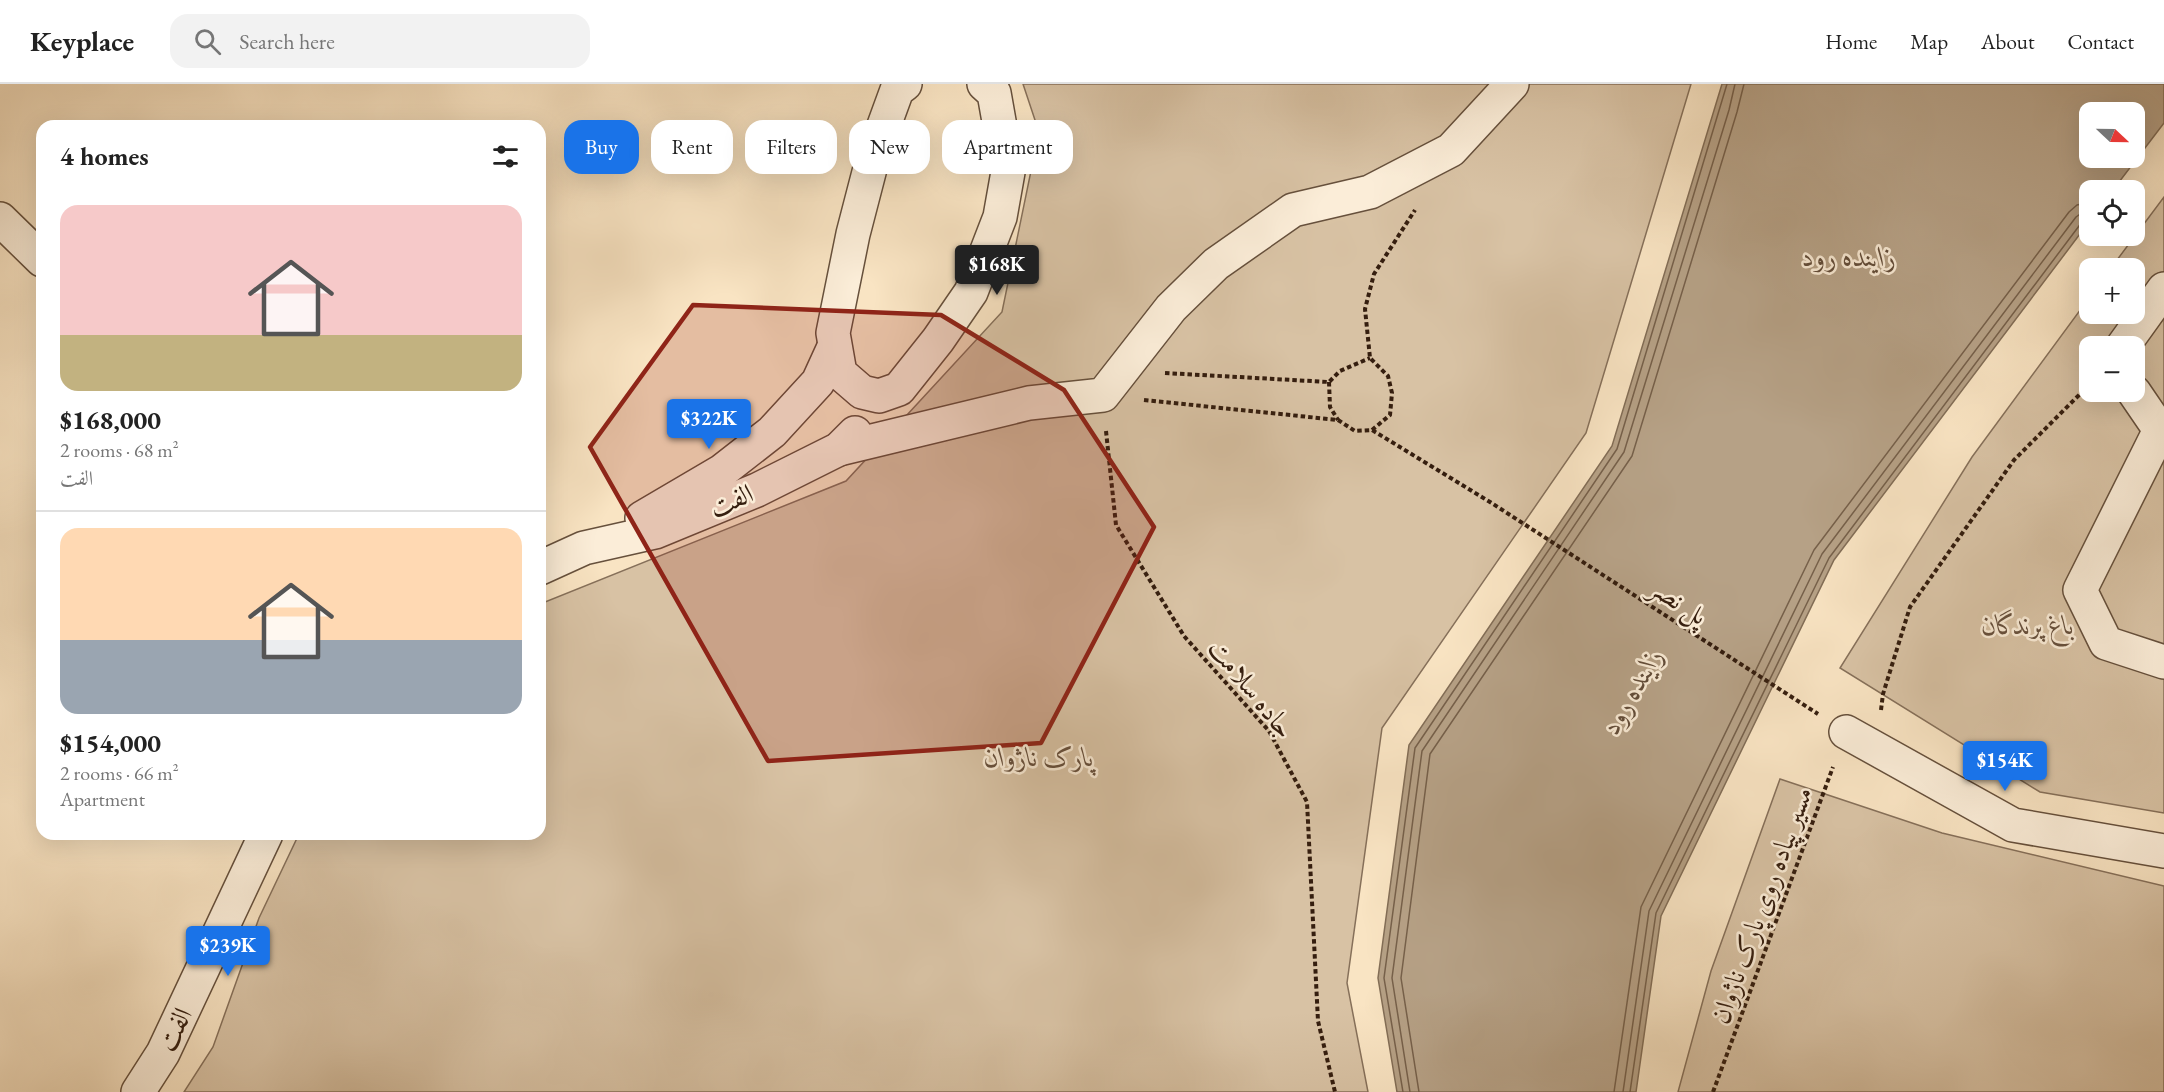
<!DOCTYPE html>
<meta charset="utf-8">
<style>
body{margin:0;font-family:"EB Garamond",Amiri,serif;background:#f2f2f2;color:#222;height:100vh;display:flex;flex-direction:column;font-size:22px;white-space:nowrap}
*{box-sizing:border-box;margin:0}
p{font-size:20px;color:#767676}
.icon{flex:none;width:33px;height:33px;fill:none;stroke:currentColor;stroke-width:2;stroke-linecap:round;stroke-linejoin:round}
.map{position:relative;flex:1;overflow:hidden}
.side{position:absolute;left:36px;top:36px;width:510px;height:720px;display:flex;flex-direction:column;background:#fff;border-radius:18px;box-shadow:0 6px 24px #0002}
.side>*{flex:none}
.guide{position:absolute;left:564px;top:36px;width:570px;height:54px;display:flex;gap:12px}
.needle{width:39px;rotate:112deg}
.buttons{position:absolute;left:2079px;top:18px;display:grid;gap:12px}
.buttons a{display:grid;place-items:center;width:66px;height:66px;border-radius:12px;background:#fff;box-shadow:0 6px 24px #0002;font-size:30px}
.price{position:absolute;translate:-50% -51px;padding:0 14px;border-radius:6px;background:#1a73e8;color:#fff;font-size:20px;line-height:39px;filter:drop-shadow(0 2px 3px #0008)}
.price::after{content:'';position:absolute;left:50%;top:36px;width:18px;height:14px;margin-left:-9px;background:inherit;clip-path:polygon(0 0,100% 0,50% 100%)}
.price.on{background:#222;color:#fff}
ul{padding:0;list-style:none}
li{display:grid;align-content:center;gap:12px;height:318px;padding:0 24px}
li+li{border-top:2px solid #e0e0e0}
li span{display:grid;place-items:center;height:186px;border-radius:18px;color:#555}
li>.icon{margin-inline-start:auto}
span .icon{width:108px;height:108px;fill:#fffc;stroke-width:1}
li b{font-size:26px}
h2{display:flex;justify-content:space-between;align-items:center;height:72px;padding:0 24px;font-size:26px}
.pill{padding:0 21px;border-radius:18px;background:#fff;box-shadow:0 6px 24px #0002;font-size:21px;line-height:54px}
.pill.on{background:#1a73e8;color:#fff}
header{display:flex;align-items:center;gap:36px;box-sizing:border-box;height:84px;padding:0 30px;background:#fff;border-bottom:2px solid #e0e0e0}
header strong{font-size:28px}
nav{display:flex;gap:33px;margin-inline-start:auto;font-size:21px}
.search{width:420px;height:54px;background:#f2f2f2;display:flex;align-items:center;gap:15px;box-sizing:border-box;padding:0 21px;border-radius:18px;color:#767676;font-size:22px}
.map>svg:first-child{display:block}
.green{fill:#d8c2a4;stroke:#86705a;stroke-width:1.5;fill-rule:evenodd}
.water{fill:#b6a186;stroke:#826d56;stroke-width:1.5;fill-rule:evenodd}
.lines{fill:none;stroke-linecap:round;stroke-linejoin:round}
.shore{stroke:#76604a;stroke-width:1.5}
.minor-casing{stroke:#66503c;stroke-width:36}
.path{stroke:#351e0f;stroke-width:4;stroke-dasharray:4.5 3;stroke-linecap:butt}
.minor{stroke:#fbedd8;stroke-width:33}
.marked{fill:#8f2418;fill-opacity:0.2;stroke:#8f2418;stroke-width:4.5;stroke-linejoin:round}
.labels{text-anchor:middle;dominant-baseline:central;stroke-width:5;stroke-linejoin:round;paint-order:stroke}
.street-label{font-size:27px;fill:#351e0f;stroke:#fbedd8}
.park-label{font-size:27px;font-style:italic;fill:#664f3c;stroke:#fbedd8}
.water-label{font-size:28px;font-style:italic;fill:#624c39;stroke:#fbedd8}
</style>
<header>
<strong>Keyplace</strong>
<div class="search"><svg class="icon" aria-label="search" viewBox="0 0 24 24"><circle cx="10" cy="10" r="6"/><path d="M15 15l6 6"/></svg>Search here</div>
<nav><a>Home</a><a>Map</a><a>About</a><a>Contact</a></nav>
</header>
<div class="map">
<svg width="2164" height="1008" viewBox="0 0 2164 1008">
<rect width="100%" height="100%" fill="#f9e4c3"/>
<filter id="stains"><feTurbulence type="fractalNoise" baseFrequency=".00333" numOctaves="4"/><feColorMatrix values="0 0 0 0 .2 0 0 0 0 .09 0 0 0 0 .02 0 0 0 .5 -.17"/></filter>
<radialGradient id="worn" r=".72"><stop offset=".6" stop-color="#630" stop-opacity="0"/><stop offset="1" stop-color="#630" stop-opacity=".3"/></radialGradient>
<g class="green">
<polygon points="1023,0 1691,0 1586,349 1382,644 1347,899 1368,1008 184,1008 213,963 259,834 299,750 540,750 540,520 846,397 1002,228 1039,48"/>
<path d="M2164,113V729L2040,708L1840,584L1972,373L2089,214L2090,230H2134V184H2111ZM2090,262H2134V308H2090Z"/>
<polygon points="1780,695 1942,749 2164,802 2164,1008 1678,1008 1711,887"/>
</g>
<path class="water" d="M1722,0H2164V39L2113,106H2090L2089,138L1834,476L1661,832L1636,1008H1397L1378,894L1409,661L1612,362ZM2090,28H2134V74H2090Z"/>
<g class="lines">
<g class="shore">
<polyline points="1403,1008 1384,894 1415,664 1617,365 1727,0"/>
<polyline points="1410,1008 1392,894 1422,667 1624,368 1729,26 1735,0"/>
<polyline points="1419,1008 1401,894 1430,670 1632,372 1737,28 1744,0"/>
<polyline points="1614,1008 1641,823 1814,466 2069,128 2077,121 2090,118"/>
<polyline points="1623,1008 1649,827 1822,470 2076,133 2083,128 2090,127"/>
<polyline points="1630,1008 1656,829 1829,474 2082,138 2090,135"/>
</g>
<g class="minor-casing">
<g id="minor">
<polyline points="905,0 897,6 874,69 853,150 833,249 840,289 862,308 879,312 899,305 938,256 971,208 1000,133 1008,88 994,9 984,0"/>
<polyline points="0,135 42,176"/>
<polyline points="2123,262 2164,205"/>
<polyline points="2134,308 2160,346 2080,506 2106,559 2164,578"/>
<polyline points="839,365 1029,319 1103,311 1171,224 1216,180 1293,126 1370,108 1451,66 1512,0"/>
<polyline points="642,434 722,387 772,348 818,298 834,263"/>
<polyline points="540,484 584,464 655,448 757,406 839,365 855,349"/>
<polyline points="1846,648 2013,741 2164,767"/>
<polyline points="138,1008 163,969 266,750"/>
</g>
</g>
<g class="path">
<polyline points="1165,289 1329,298 1340,287 1370,274"/>
<polyline points="1329,298 1330,323 1338,336"/>
<polyline points="1144,316 1338,336 1355,347 1372,346 1490,418 1818,630"/>
<polyline points="1372,346 1390,331 1392,309 1388,292 1370,274 1365,225 1374,190 1415,126"/>
<polyline points="1106,347 1116,441 1184,552 1269,647 1307,718 1318,937 1335,1008"/>
<polyline points="1881,626 1883,610 1910,523 2014,376 2090,300"/>
<polyline points="1713,1008 1833,683"/>
</g>
<use href="#minor" class="minor"/>
</g>
<path class="marked" d="M693,221L941,231L1064,306L1154,443L1041,659L768,677L590,363Z"/>
<g class="labels">
<g class="street-label">
<text transform="translate(731 416) rotate(-23)">الفت</text>
<text transform="translate(1679 517) rotate(33)">پل نصر</text>
<text transform="translate(1252 604) rotate(51)">جاده سلامت</text>
<text transform="translate(1761 821) rotate(-70)">مسیر پیاده روی پارک ناژوان</text>
<text transform="translate(174 945) rotate(-63)">الفت</text>
</g>
<g class="park-label">
<text x="2028" y="540">باغ پرندگان</text>
<text x="1039" y="672">پارک ناژوان</text>
</g>
<g class="water-label">
<text x="1849" y="172">زاینده رود</text>
<text transform="translate(1631 607) rotate(-60)">زاینده رود</text>
</g>
</g>
<rect width="100%" height="100%" filter="url(#stains)"/>
<rect width="100%" height="100%" fill="url(#worn)"/>
</svg>
<div class="buttons">
<a><svg class="needle" viewBox="-14 -14 28 28"><path d="M0-13l5 13h-10z" fill="#e53935"/><path d="M0 13l5-13h-10z" fill="#767676"/></svg></a>
<a><svg class="icon" aria-label="locate" viewBox="0 0 24 24"><circle cx="12" cy="12" r="6"/><path d="M12 2v4M12 18v4M2 12h4M18 12h4"/></svg></a>
<a>+</a>
<a>−</a>
</div>
<b class="price on" style="left:997px;top:212px">$168K</b>
<b class="price" style="left:709px;top:366px">$322K</b>
<b class="price" style="left:2005px;top:708px">$154K</b>
<b class="price" style="left:228px;top:893px">$239K</b>
<div class="guide">
<a class="pill on">Buy</a>
<a class="pill">Rent</a>
<a class="pill">Filters</a>
<a class="pill">New</a>
<a class="pill">Apartment</a>
</div>
<section class="side">
<h2>4 homes<svg class="icon" aria-label="filters" viewBox="0 0 24 24"><path d="M4 7h16M4 17h16"/><circle cx="9" cy="7" r="2"/><circle cx="15" cy="17" r="2"/></svg></h2>
<ul>
<li><span style="background:linear-gradient(#f6c9c9 70%,#c2b280 0)"><svg class="icon" aria-label="home" viewBox="0 0 24 24"><path d="M3 11l9-7 9 7M6 9v11h12V9"/></svg></span><div><b>$168,000</b><p>2 rooms · 68 m²</p><p>الفت</p></div></li>
<li><span style="background:linear-gradient(#ffd9b3 60%,#9aa5b1 0)"><svg class="icon" aria-label="home" viewBox="0 0 24 24"><path d="M3 11l9-7 9 7M6 9v11h12V9"/></svg></span><div><b>$154,000</b><p>2 rooms · 66 m²</p><p>Apartment</p></div></li>
</ul>
</section>
</div>
